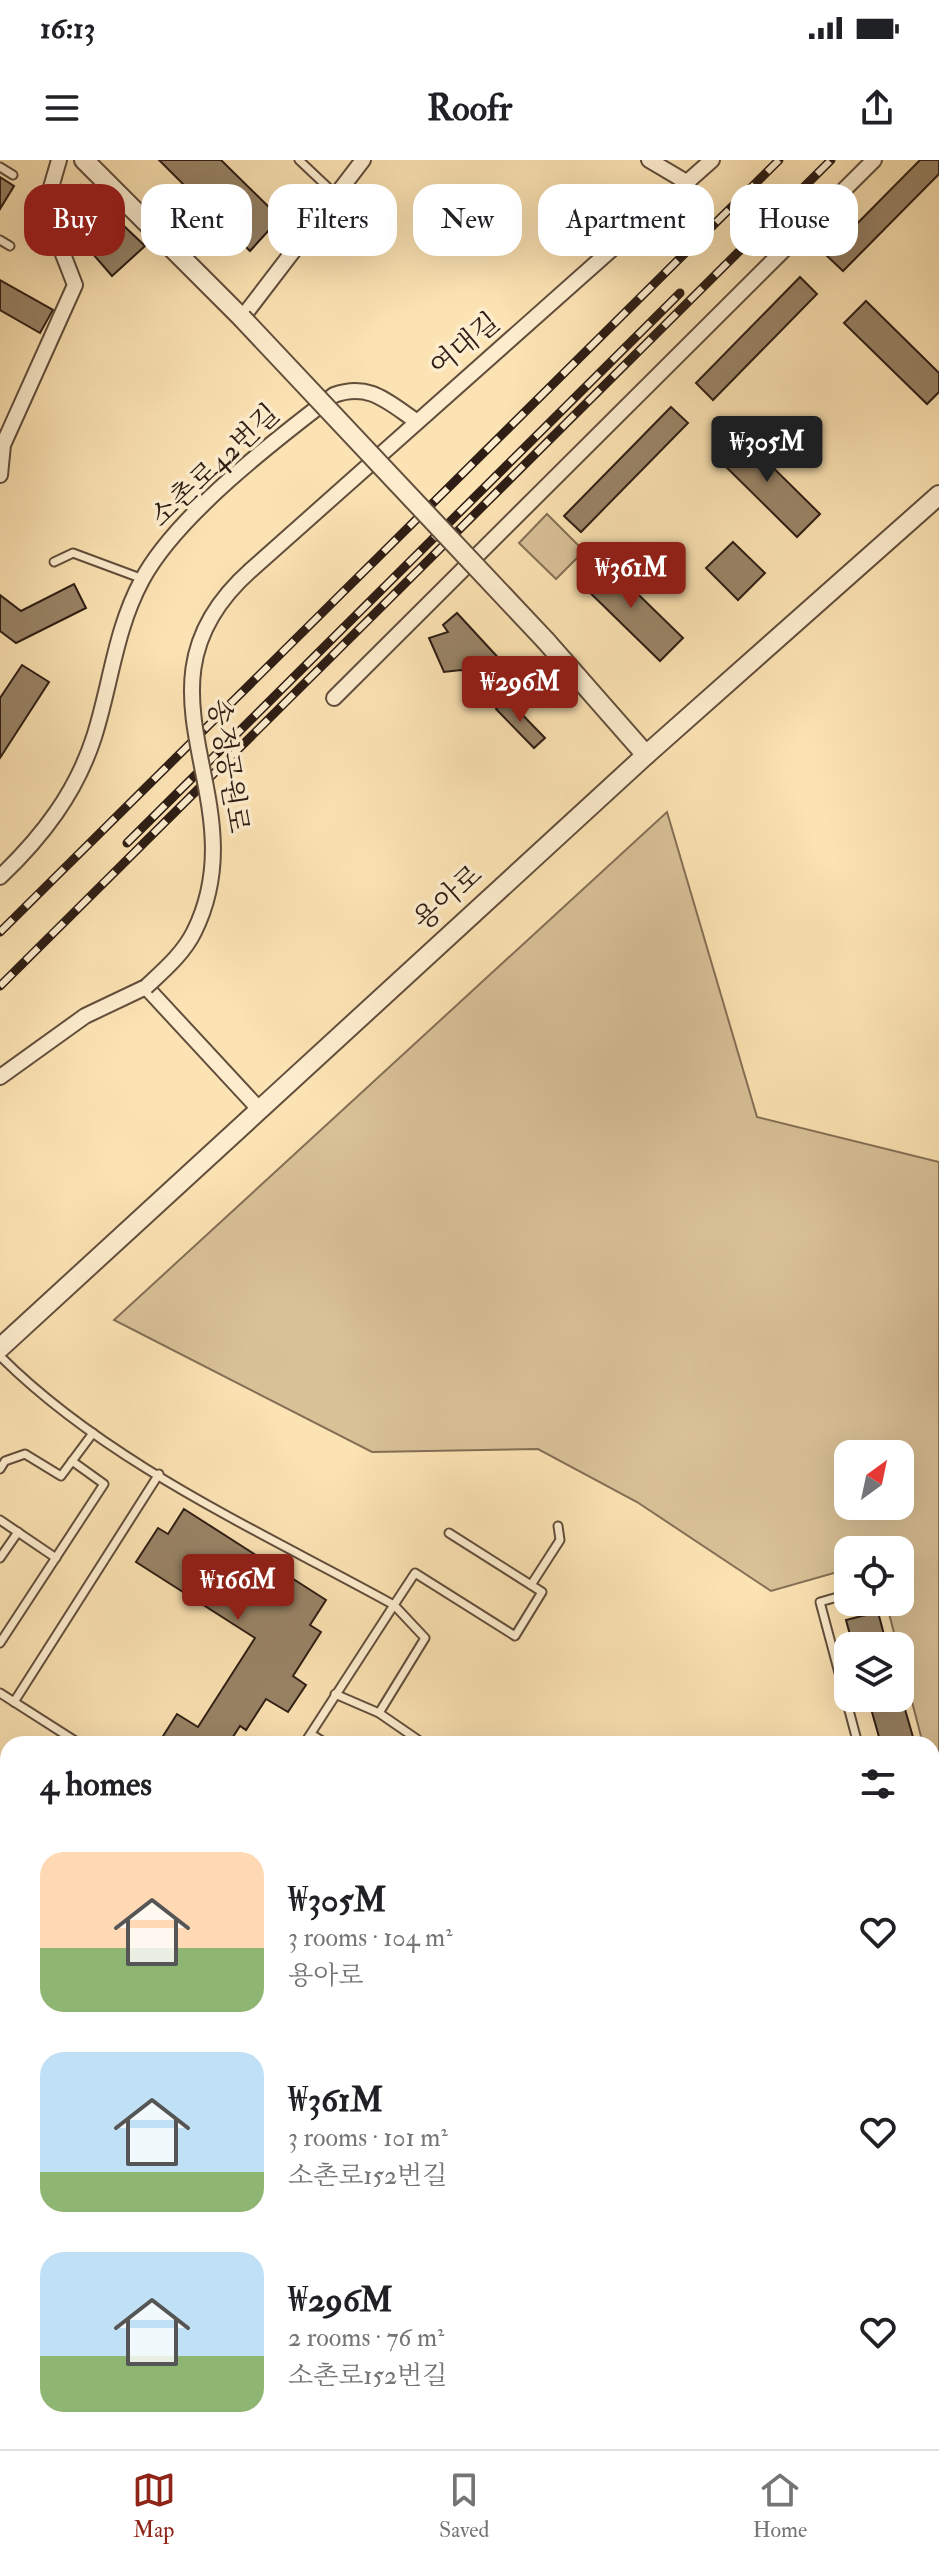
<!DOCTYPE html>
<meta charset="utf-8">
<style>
body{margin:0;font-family:"IM FELL Double Pica","Noto Serif KR",serif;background:#f6f6f6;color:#202124;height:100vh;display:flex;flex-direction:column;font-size:30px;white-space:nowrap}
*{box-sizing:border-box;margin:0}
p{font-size:26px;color:#757577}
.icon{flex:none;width:44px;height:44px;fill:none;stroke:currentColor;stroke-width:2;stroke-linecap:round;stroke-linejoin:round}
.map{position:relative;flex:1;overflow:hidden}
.details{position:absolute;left:0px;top:1576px;width:940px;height:714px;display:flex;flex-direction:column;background:#fff;border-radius:24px 24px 0 0;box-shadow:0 8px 32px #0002}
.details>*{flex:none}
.top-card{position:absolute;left:24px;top:24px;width:892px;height:72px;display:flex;gap:16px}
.needle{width:52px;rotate:33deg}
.tools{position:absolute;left:834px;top:1280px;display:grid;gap:16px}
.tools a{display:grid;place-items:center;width:80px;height:80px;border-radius:16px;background:#fff;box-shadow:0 8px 32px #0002;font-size:40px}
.price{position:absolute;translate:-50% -68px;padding:0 18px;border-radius:8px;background:#8f2418;color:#fff;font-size:26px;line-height:52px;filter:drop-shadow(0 2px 4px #0008)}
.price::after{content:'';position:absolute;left:50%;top:48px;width:24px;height:18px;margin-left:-12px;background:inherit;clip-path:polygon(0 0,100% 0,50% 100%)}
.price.on{background:#222;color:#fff}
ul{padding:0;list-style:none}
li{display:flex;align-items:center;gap:24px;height:200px;padding:0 40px}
li span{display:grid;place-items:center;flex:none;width:224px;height:160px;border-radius:24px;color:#555}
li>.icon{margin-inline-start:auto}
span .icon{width:96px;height:96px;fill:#fffc;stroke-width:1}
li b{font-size:34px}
h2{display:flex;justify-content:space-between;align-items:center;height:96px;padding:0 40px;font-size:34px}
.pill{padding:0 28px;border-radius:24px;background:#fff;box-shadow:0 8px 32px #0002;font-size:28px;line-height:72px}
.pill.on{background:#8f2418;color:#fff}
.status{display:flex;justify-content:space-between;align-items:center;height:56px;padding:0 40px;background:#fff;direction:ltr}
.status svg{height:22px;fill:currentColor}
header{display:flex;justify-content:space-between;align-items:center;height:104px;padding:0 40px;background:#fff;font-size:36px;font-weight:800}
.menu{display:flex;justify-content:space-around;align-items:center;height:112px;border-top:2px solid #e0e0e0;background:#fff;font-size:22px;color:#757577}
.menu a{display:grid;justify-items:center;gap:4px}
.menu .on{color:#8f2418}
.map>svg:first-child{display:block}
.green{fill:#d9c198;stroke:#846f56;stroke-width:2;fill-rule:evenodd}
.water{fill:#b6a07d;stroke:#806c53;stroke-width:2}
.building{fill:#998467;stroke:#2e1d14;stroke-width:2}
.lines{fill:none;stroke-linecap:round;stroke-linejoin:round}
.service-casing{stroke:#624e3c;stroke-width:11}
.minor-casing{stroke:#624e3c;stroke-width:18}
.tertiary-casing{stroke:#624e3c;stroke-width:22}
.service{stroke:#fdedce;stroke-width:7}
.minor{stroke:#fdedce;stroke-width:14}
.tertiary{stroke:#fdedce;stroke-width:18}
.rail-casing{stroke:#2e1d14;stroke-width:9}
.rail{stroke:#fdedce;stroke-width:6;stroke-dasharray:18;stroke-linecap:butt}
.minor-bridge-casing{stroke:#624e3c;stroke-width:18;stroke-linecap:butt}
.tertiary-bridge-casing{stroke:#624e3c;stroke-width:22;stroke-linecap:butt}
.minor-bridge{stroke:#fdedce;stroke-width:14}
.tertiary-bridge{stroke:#fdedce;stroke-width:18}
.labels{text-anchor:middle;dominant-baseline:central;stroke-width:7;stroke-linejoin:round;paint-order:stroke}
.street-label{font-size:28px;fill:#2e1d14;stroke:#fdedce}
</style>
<div class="status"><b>16:13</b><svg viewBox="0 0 49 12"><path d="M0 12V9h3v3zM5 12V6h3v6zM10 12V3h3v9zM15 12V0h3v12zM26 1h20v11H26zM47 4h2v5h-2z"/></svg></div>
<header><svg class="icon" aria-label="menu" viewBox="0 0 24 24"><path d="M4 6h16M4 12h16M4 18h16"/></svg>Roofr<svg class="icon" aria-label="share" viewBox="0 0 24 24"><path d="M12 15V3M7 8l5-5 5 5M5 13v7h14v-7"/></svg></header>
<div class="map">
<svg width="939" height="2289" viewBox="0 0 939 2289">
<rect width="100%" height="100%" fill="#fce3b3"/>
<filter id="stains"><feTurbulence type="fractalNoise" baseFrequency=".0025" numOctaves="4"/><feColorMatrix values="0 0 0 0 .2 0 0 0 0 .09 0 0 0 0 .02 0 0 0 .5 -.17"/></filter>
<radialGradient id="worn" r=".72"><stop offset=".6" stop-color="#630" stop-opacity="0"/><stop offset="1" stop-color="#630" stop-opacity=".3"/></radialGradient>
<g class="green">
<polygon points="547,354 584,391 556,419 519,383"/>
<path d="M667,652L757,957L939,1002V1645L932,1618V1584H923L886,1442H900V1390H848V1409L771,1431L637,1342L538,1289L372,1292L114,1160ZM900,1294V1346H848V1294Z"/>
<polygon points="0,1644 8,1648 8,1794 0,1794"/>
</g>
<polygon class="water" points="0,1794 8,1794 8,1884 0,1879"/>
<g class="building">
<polygon points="159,0 221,0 280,58 250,91"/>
<polygon points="920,0 939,0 939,14 843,111 826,95"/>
<polygon points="0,17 14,26 0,49"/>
<polygon points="81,25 145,86 112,116 60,56"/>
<polygon points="800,117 817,134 713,240 696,223"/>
<polygon points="0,120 53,150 40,173 0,150"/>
<polygon points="866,141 939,213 939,232 927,244 844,163"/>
<polygon points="671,247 688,263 581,372 564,356"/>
<polygon points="737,272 820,354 797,377 714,295"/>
<polygon points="733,382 765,413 738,440 706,408"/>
<polygon points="602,399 683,478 660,501 579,422"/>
<polygon points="74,424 86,448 16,483 0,471 0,435 21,451"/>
<polygon points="457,453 504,504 483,523 461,510 444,512 429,478 448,472 443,465"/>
<polygon points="22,505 49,522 0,598 0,538"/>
<polygon points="507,539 545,578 534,588 496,549"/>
<polygon points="184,1349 326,1440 310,1465 321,1472 293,1516 306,1525 288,1552 266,1539 246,1570 240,1566 231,1580 237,1584 158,1584 177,1554 198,1567 255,1478 136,1402 158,1368 168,1374"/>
<polygon points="878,1452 887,1486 853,1486 846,1460"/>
<polygon points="900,1532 915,1584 881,1584 868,1538 900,1538"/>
<polygon points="939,1726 939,1811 932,1785 932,1727"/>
<polygon points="0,2116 8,2121 8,2130 0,2143"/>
<polygon points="8,2140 8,2181 0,2176 0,2152"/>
<polygon points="204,2282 234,2282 229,2289 215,2289"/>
</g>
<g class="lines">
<g class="service-casing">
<g id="service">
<polyline points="299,0 336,35"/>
<polyline points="0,7 13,15"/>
<polyline points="0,80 10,86"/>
<polyline points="54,402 73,393 143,419"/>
<path d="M0,1196C108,1304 262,1372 394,1445L304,1584"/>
<polyline points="0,1309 5,1301 25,1294 61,1316 93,1273"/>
<polyline points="0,1360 56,1398"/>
<polyline points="0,1398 18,1372"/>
<polyline points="531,1425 560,1380 558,1366"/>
<polyline points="848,1434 820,1442 858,1584"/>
<polyline points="0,1483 104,1324 72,1301"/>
<polyline points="0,1533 80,1584"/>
<polyline points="335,1534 379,1553 424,1584"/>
<polyline points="14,1542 159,1314"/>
<polyline points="379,1553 425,1478 394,1445 415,1413 515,1476 542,1432 449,1373"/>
<polyline points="311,1574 327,1584"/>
<polyline points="932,1677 939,1675"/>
<polyline points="932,1854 939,1880"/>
<polyline points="279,2289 283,2282"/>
</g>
</g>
<g class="minor-casing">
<g id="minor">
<polyline points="649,0 688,23"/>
<polyline points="242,158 363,0"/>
<polyline points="0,315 3,285 75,125 45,48 59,0"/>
<polyline points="251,410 712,0"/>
<polyline points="334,538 874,0"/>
<path d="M0,717C42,677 76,633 94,577C111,524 115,470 142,420C176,356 275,280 334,235C369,222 388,242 416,261"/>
<polyline points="0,917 85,856 146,827 258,948"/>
<polyline points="0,1616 8,1621"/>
<polyline points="0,2044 8,2047"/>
<polyline points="718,2282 726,2289"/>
</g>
</g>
<g class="tertiary-casing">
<g id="tertiary">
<polyline points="84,0 242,158"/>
<polyline points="546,481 646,595"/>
<polyline points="0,1188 646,595 939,335"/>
<polyline points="0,2083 8,2088"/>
<polyline points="326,2282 337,2289"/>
</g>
</g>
<use href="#service" class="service"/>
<use href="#minor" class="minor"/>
<use href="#tertiary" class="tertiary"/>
<g class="rail-casing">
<g id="rail">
<polyline points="127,683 680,133"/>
<polyline points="0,772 779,0"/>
<polyline points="0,826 831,0"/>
</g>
</g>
<use href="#rail" class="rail"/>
<g class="minor-bridge-casing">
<path id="minor-bridge" d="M146,827C164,810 183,794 194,772C261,637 118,528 251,410"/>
</g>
<g class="tertiary-bridge-casing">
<polyline id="tertiary-bridge" points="242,158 546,481"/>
</g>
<use href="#minor-bridge" class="minor-bridge"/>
<use href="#tertiary-bridge" class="tertiary-bridge"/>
</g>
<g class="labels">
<g class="street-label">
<text transform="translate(465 185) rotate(-40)">여대길</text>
<text transform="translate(215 306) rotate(-43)">소촌로42번길</text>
<text transform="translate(228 606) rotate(81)">송정공원로</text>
<text transform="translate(448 738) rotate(-42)">용아로</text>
</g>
</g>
<rect width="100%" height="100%" filter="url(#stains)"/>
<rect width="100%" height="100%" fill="url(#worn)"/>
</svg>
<div class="tools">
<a><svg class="needle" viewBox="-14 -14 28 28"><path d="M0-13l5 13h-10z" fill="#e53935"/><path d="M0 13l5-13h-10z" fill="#757577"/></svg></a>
<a><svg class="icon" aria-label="locate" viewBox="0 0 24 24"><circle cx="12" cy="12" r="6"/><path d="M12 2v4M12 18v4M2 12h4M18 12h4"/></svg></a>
<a><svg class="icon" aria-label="layers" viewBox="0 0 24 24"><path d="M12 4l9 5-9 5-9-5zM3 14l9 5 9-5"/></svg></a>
</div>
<b class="price on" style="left:767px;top:324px">₩305M</b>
<b class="price" style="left:631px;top:450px">₩361M</b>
<b class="price" style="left:520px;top:564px">₩296M</b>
<b class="price" style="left:238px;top:1462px">₩166M</b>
<div class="top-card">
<a class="pill on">Buy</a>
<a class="pill">Rent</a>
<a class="pill">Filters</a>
<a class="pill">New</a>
<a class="pill">Apartment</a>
<a class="pill">House</a>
</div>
<section class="details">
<h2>4 homes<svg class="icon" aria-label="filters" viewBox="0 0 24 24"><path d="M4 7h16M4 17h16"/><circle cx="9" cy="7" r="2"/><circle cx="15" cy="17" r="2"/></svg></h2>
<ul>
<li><span style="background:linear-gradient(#ffd9b3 60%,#8fb573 0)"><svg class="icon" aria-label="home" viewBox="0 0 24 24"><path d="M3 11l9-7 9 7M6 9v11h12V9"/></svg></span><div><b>₩305M</b><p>3 rooms · 104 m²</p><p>용아로</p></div><svg class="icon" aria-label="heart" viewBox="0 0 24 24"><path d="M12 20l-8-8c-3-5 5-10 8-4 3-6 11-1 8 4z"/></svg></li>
<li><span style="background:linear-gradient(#bfe0f5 75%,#8fb573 0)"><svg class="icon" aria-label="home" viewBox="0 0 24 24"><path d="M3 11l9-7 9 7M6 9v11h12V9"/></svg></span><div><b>₩361M</b><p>3 rooms · 101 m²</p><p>소촌로152번길</p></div><svg class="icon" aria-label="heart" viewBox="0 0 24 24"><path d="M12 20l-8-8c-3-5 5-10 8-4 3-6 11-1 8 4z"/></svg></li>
<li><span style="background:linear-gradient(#bfe0f5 65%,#8fb573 0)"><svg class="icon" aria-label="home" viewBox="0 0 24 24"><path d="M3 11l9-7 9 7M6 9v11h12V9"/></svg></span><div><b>₩296M</b><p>2 rooms · 76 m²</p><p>소촌로152번길</p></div><svg class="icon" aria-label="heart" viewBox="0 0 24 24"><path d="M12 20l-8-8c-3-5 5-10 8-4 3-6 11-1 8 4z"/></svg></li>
</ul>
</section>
</div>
<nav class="menu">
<a class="on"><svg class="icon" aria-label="map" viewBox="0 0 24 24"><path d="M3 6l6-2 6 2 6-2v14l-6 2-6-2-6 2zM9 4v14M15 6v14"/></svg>Map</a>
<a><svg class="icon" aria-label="saved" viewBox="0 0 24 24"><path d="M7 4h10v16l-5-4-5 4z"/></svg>Saved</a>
<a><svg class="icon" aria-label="home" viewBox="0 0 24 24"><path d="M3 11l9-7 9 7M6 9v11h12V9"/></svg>Home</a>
</nav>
